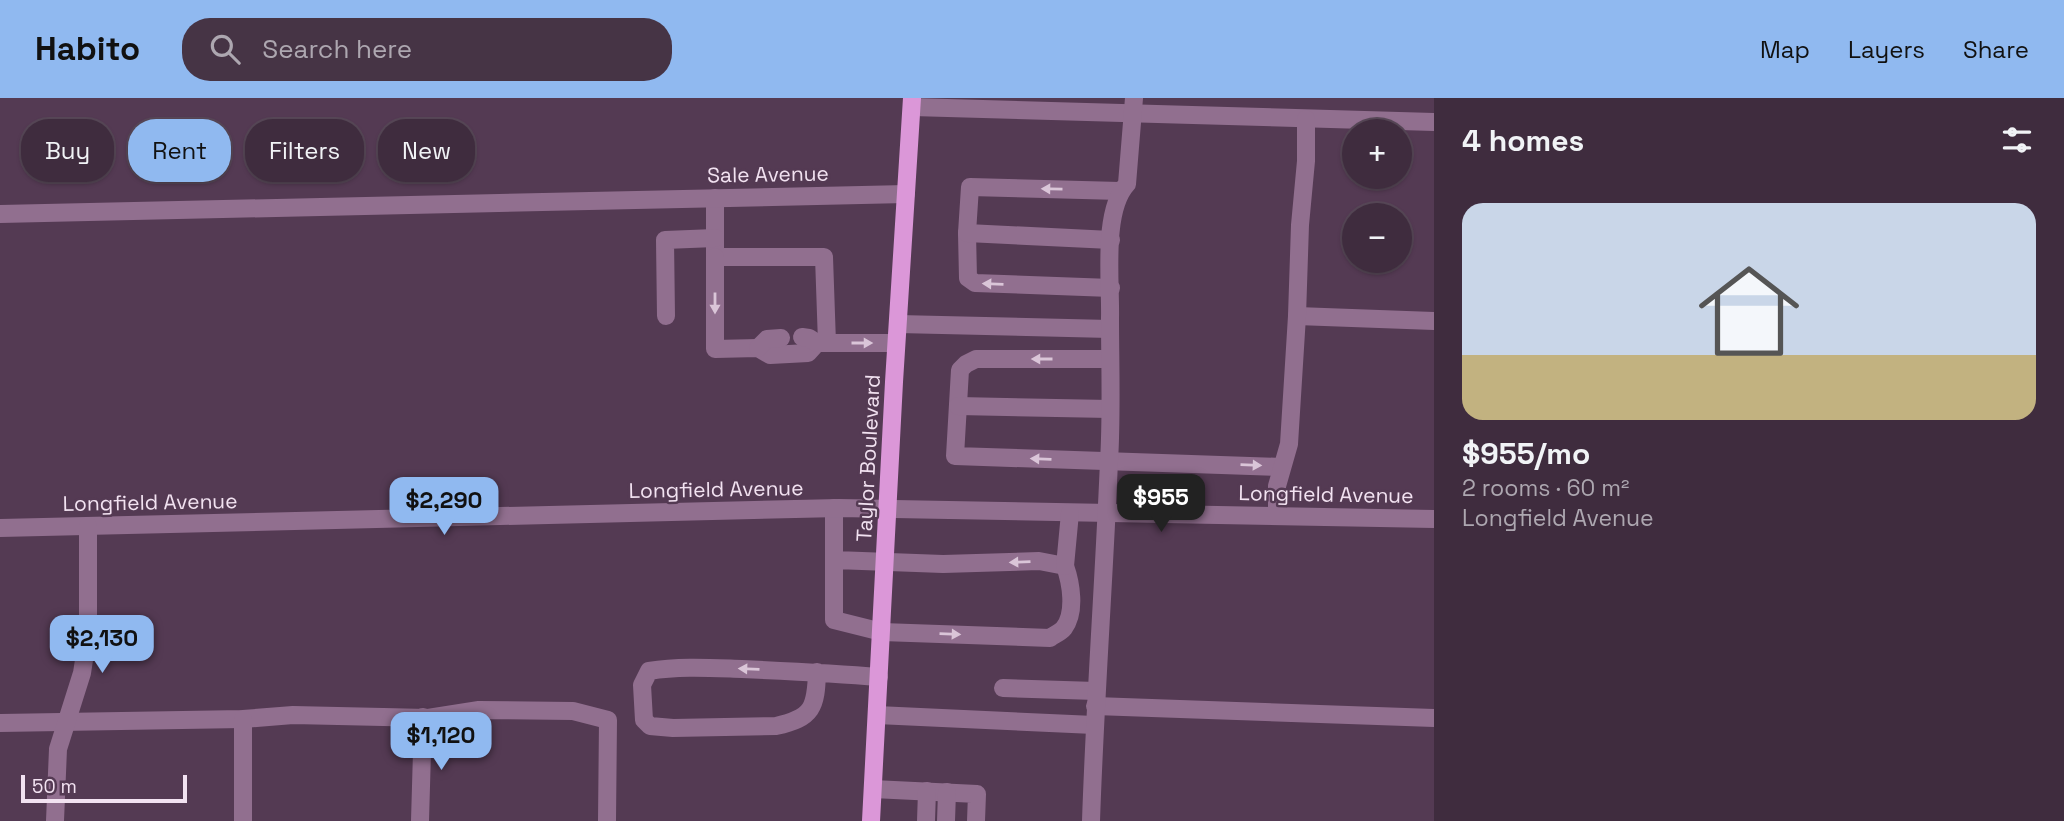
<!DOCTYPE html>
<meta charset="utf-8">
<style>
body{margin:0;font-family:"Space Grotesk",sans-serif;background:#463445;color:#f1f3f6;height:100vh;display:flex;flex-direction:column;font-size:26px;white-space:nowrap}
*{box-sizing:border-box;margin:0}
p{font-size:23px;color:#ada7b0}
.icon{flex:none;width:38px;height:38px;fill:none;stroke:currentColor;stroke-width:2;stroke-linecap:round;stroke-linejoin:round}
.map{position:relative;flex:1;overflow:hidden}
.drawer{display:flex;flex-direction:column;background:#3f2c3e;width:630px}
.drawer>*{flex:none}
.top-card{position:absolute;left:21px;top:21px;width:665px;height:63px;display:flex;gap:14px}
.buttons{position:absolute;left:1342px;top:21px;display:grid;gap:14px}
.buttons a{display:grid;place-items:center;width:70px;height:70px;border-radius:50%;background:#3f2c3e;box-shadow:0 2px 5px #0004,0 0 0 2px #584858;font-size:35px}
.scale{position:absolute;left:21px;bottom:18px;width:166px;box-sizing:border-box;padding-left:7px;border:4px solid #f2e2f1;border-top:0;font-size:19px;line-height:24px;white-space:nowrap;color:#f2e2f1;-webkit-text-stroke:5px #543a53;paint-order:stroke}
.price{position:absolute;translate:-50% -60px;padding:0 16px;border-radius:14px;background:#90b9f0;color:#111;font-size:23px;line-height:46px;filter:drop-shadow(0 2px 4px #0008)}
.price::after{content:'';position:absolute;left:50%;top:42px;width:21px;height:16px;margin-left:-10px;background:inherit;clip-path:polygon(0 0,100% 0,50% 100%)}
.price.selected{background:#222;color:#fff}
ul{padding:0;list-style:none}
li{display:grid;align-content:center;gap:14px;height:371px;padding:0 28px}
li+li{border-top:2px solid #584858}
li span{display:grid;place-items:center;height:217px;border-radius:21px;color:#555}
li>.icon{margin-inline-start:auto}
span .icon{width:126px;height:126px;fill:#fffc;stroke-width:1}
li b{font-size:30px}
h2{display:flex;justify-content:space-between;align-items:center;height:84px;padding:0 28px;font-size:30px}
.tag{padding:0 24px;border-radius:28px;background:#3f2c3e;box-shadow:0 2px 5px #0004,0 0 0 2px #584858;font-size:24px;line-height:63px}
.tag.selected{background:#90b9f0;color:#111}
header{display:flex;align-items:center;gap:42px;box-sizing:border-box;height:98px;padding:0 35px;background:#90b9f0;color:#111}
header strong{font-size:33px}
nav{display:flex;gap:38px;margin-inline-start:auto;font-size:24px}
.search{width:490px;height:63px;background:#463445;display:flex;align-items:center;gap:18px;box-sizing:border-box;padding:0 24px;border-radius:28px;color:#ada7b0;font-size:26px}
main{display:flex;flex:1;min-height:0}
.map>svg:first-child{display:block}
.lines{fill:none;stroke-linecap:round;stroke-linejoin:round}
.minor{stroke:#916f8f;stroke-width:18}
.major{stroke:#db97d8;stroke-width:18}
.oneway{fill:#dac5d8}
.labels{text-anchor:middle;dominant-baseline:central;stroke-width:5;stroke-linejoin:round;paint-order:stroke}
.street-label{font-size:21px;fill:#f2e2f1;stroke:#543a53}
</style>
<header>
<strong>Habito</strong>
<div class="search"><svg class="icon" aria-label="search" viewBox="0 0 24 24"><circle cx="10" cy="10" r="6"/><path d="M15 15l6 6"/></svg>Search here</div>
<nav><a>Map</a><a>Layers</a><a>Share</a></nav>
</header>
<main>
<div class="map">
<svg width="1434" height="723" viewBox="0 0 1434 723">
<rect width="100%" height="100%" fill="#543a53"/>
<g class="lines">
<g class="minor">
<polyline points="912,9 1434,24"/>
<polyline points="715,100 715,159 824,159 827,245"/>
<polyline points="0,116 906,96"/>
<polyline points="967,135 968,180 975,185 1111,190"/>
<polyline points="1111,142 967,135 970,89 1120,93"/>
<polyline points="715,159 715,251 758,250 770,257 808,255 817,245"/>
<polyline points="666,218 665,142 715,140"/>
<polyline points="1297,218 1434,223"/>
<polyline points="898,226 1110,231"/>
<polyline points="802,239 809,240 817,245 896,245"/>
<polyline points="758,250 767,241 781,240"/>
<polyline points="1110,261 976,261 966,266 960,272 955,358 1281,369"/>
<polyline points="958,308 1110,311"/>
<path d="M834,410V522L882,534L1050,540C1054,537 1061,534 1064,530C1076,514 1071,485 1065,468L1039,463L943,466L835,462"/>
<polyline points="1277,417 1277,388 1289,346 1297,218 1300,127 1306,63 1306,21"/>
<polyline points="0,430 839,410 1434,421"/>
<polyline points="1065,468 1070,415"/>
<path d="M817,574C816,609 813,620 776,628L673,630L650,628L644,622L642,587L649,573C680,568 711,570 742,571C788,573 833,575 879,579"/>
<polyline points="1003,590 1096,593"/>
<polyline points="1095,608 1434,620"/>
<polyline points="877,617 1094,627"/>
<polyline points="0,625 243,621 293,617 428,620 479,612 573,613 608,622 607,723"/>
<polyline points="873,691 977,696 976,723"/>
<polyline points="55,723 58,651 82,575 88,536 88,428"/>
<polyline points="243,723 243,621"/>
<polyline points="420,723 423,619"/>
<polyline points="926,723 927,693"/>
<polyline points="946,723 947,694"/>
<path d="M1091,723C1095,603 1104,483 1109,363C1112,316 1110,267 1110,220C1111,184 1102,113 1127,86L1134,0"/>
</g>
<polyline class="major" points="871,723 894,284 912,0"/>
</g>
<defs><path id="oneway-solid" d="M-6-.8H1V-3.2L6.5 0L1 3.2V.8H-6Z" transform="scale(1.75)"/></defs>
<g class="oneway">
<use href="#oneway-solid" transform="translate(1052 91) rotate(-179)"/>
<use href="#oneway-solid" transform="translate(993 186) rotate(-178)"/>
<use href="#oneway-solid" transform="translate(715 205) rotate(90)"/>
<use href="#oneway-solid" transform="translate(862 245)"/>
<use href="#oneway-solid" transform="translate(1042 261) rotate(180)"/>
<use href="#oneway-solid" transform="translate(1041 361) rotate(-178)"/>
<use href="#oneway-solid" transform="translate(1251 367) rotate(2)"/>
<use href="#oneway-solid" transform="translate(1020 464) rotate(178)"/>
<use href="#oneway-solid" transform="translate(950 536) rotate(2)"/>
<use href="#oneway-solid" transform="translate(749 571) rotate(-178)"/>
</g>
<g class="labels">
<g class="street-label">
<text transform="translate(768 76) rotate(-1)">Sale Avenue</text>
<text transform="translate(868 360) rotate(-87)">Taylor Boulevard</text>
<text transform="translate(716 391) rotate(-1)">Longfield Avenue</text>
<text transform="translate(1326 396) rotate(1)">Longfield Avenue</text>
<text transform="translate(150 404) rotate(-1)">Longfield Avenue</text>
</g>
</g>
</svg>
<div class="buttons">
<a>+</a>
<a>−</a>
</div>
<div class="scale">50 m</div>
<b class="price selected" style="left:1161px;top:436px">$955</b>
<b class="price" style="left:444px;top:439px">$2,290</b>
<b class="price" style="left:102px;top:577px">$2,130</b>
<b class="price" style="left:441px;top:674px">$1,120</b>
<div class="top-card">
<a class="tag">Buy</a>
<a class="tag selected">Rent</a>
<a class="tag">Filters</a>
<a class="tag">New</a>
</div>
</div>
<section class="drawer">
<h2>4 homes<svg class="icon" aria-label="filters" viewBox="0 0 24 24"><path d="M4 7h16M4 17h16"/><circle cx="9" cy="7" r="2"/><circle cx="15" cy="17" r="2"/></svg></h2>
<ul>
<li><span style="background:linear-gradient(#c9d6e8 70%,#c2b280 0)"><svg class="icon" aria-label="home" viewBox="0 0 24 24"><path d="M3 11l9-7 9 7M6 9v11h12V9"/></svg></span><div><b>$955/mo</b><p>2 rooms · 60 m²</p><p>Longfield Avenue</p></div></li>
</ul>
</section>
</main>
